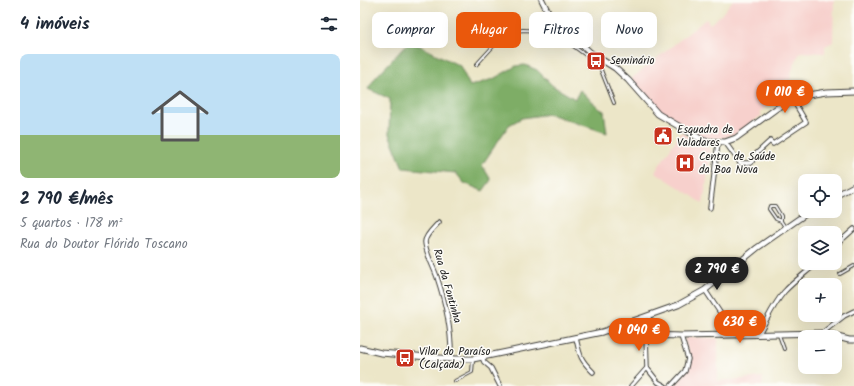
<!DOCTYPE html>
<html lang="pt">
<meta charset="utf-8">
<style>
body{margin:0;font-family:Kalam,sans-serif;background:#f6f6f7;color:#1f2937;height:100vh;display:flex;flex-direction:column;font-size:15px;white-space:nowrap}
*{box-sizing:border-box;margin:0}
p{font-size:13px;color:#747a83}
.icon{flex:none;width:22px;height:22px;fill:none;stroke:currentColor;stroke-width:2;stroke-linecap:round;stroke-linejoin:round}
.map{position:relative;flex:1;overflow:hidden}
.drawer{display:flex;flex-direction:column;background:#fff;width:360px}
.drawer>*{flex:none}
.hud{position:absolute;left:12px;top:12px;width:380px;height:36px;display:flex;gap:8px}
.controls{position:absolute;left:438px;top:174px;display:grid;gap:8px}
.controls a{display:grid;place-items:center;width:44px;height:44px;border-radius:8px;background:#fff;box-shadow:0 4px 16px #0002;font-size:20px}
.price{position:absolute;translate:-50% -34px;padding:0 9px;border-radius:14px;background:#ea580c;color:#fff;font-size:13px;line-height:26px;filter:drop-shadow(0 1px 2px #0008)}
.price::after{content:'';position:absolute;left:50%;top:24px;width:12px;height:9px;margin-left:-6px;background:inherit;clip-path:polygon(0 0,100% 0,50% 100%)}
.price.active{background:#222;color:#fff}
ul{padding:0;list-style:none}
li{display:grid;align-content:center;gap:8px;height:212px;padding:0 20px}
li+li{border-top:1px solid #e0e1e3}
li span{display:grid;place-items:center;height:124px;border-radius:8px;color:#555}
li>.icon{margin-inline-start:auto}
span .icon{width:72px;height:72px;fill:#fffc;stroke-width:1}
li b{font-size:17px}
h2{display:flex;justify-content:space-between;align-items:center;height:48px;padding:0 20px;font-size:17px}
.pill{padding:0 14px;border-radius:8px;background:#fff;box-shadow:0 4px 16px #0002;font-size:14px;line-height:36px}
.pill.active{background:#ea580c;color:#fff}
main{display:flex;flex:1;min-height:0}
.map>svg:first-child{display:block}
.built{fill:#f7d0cc}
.forest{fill:#7ead66;stroke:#4d6441}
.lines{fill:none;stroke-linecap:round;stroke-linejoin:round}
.lane-casing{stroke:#3b3a36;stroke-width:4}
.street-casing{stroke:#3b3a36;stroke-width:5.5}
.secondary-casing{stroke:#3b3a36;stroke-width:7}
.lane{stroke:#fff;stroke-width:2}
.street{stroke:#fff;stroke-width:3.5}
.secondary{stroke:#fff;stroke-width:5}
.labels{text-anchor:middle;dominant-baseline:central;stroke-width:3;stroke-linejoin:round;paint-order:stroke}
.poi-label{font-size:11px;fill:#1c1c1c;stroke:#fdfcf7;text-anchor:start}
.street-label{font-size:11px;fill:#1c1c1c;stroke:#fdfcf7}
</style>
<main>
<section class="drawer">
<h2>4 imóveis<svg class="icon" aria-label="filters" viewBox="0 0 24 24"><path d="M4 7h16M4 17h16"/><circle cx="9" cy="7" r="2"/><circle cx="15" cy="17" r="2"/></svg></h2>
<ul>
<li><span style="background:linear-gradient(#bfe0f5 65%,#8fb573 0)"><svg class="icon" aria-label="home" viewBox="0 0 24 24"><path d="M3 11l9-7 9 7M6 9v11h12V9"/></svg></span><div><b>2 790 €/mês</b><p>5 quartos · 178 m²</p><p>Rua do Doutor Flórido Toscano</p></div></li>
</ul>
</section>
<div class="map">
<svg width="494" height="386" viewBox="0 0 494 386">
<rect width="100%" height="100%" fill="#fdfcf7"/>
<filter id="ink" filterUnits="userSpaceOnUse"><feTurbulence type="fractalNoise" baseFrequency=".025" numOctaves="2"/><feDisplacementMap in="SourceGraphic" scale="8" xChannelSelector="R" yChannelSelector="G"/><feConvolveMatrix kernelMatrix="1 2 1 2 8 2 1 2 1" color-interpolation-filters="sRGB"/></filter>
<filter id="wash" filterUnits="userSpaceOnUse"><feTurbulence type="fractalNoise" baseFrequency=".012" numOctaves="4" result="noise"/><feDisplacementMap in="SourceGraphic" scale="16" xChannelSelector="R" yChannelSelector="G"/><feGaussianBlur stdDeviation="0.9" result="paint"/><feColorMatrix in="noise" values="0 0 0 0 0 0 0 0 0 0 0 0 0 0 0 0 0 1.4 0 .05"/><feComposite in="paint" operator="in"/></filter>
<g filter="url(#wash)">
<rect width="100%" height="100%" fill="#ece6c8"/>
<g class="built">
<polygon points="373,0 474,0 473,42 465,46 465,53 440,52 430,75 431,79 429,81 427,79 422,84 427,90 400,112 402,115 376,134 364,138 353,139 342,137 299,112 271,79 346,19 350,24 361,15"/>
<polygon points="321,132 348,148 351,153 343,204 331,195 295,172"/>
<polygon points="327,337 358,338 358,381 403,377 402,386 316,386 316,384 326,372 330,358 324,340"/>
</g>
<polygon class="forest" points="50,41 100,66 110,86 133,79 156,66 165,65 177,70 193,86 215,99 220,90 240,109 244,111 247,133 189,114 162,118 149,125 122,165 131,180 123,191 104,183 96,173 43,168 29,134 30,99 8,89 15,78"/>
</g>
<g filter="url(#ink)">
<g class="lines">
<g class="lane-casing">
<g id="lane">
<polyline points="116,65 138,41 152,32 163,30 181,31 201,37 239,65 254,103"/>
<polyline points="421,221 416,219 409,209 410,206 415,206 421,216 421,221 425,227"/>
<polyline points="480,274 494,266"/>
<polyline points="419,335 424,349"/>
<polyline points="95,381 112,372 113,360"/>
</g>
</g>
<g class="street-casing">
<g id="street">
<polyline points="365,142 380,163 391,163 397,153 410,141 413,144 446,122 433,100"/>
<polyline points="350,208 358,143"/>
<path d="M79,222C75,227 65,235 65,242C65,251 74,268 77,277C86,304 92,331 91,359"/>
<polyline points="475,246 494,229"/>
<polyline points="345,290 361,314 362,336"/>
<polyline points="288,316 297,335"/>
<polyline points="462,333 484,316 494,311"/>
<path d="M398,335C407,320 413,305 424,292C434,281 446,273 457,263"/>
<path d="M216,338C220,356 220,359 233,372"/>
<polyline points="122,357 124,362 131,368 140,386"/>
<polyline points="287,368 298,382 305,386"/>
<polyline points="271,386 287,368 286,335"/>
<polyline points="311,386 325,371 328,359 321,336"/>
</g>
</g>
<g class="secondary-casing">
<g id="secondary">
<polyline points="182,0 190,16 231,53 255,68 268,80 298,114 344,141 365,142 376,138 417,108 433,100 448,95 466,92 494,91"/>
<polyline points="475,196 494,186"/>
<polyline points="248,331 286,335 321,336 462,333 489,340 494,340"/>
<polyline points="0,348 21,353 91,359 113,359 242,332 318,305 345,290 397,248 450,211"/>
</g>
</g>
<use href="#lane" class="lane"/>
<use href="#street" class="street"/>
<use href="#secondary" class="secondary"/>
</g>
</g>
<defs>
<g id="bus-square" transform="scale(1)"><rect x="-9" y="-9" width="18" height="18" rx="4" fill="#c8321e" stroke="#fdfcf7"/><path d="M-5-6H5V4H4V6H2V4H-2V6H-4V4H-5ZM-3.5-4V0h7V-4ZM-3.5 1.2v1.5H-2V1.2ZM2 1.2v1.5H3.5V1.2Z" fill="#fff"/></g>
<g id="civic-square" transform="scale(1)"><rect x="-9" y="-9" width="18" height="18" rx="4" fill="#c8321e" stroke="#fdfcf7"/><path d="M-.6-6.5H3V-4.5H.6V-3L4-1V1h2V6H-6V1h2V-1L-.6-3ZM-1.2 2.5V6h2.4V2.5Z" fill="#fff"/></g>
<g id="hospital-square" transform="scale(1)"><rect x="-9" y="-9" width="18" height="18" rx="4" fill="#c8321e" stroke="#fdfcf7"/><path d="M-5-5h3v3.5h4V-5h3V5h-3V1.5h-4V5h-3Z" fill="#fff"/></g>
</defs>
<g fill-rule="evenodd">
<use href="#bus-square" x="236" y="61"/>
<use href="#civic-square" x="303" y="136"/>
<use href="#hospital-square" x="325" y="163"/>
<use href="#bus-square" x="45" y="358"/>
</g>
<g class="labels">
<g class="poi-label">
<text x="250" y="61">Seminário</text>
<text x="317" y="130">Esquadra de<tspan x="317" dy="13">Valadares</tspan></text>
<text x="339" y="157">Centro de Saúde<tspan x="339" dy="13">da Boa Nova</tspan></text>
<text x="59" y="352">Vilar do Paraíso<tspan x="59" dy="13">(Calçada)</tspan></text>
</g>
<g class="street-label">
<text transform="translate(87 286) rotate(74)">Rua da Fontinha</text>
</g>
</g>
</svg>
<div class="controls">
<a><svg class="icon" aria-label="locate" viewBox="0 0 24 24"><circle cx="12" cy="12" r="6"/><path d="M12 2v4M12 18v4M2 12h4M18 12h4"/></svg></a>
<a><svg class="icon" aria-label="layers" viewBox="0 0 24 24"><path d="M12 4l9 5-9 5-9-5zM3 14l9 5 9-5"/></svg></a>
<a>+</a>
<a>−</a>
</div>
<b class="price" style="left:425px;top:114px">1 010 €</b>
<b class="price active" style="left:357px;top:291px">2 790 €</b>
<b class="price" style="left:380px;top:344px">630 €</b>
<b class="price" style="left:279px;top:352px">1 040 €</b>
<div class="hud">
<a class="pill">Comprar</a>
<a class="pill active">Alugar</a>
<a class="pill">Filtros</a>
<a class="pill">Novo</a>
</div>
</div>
</main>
